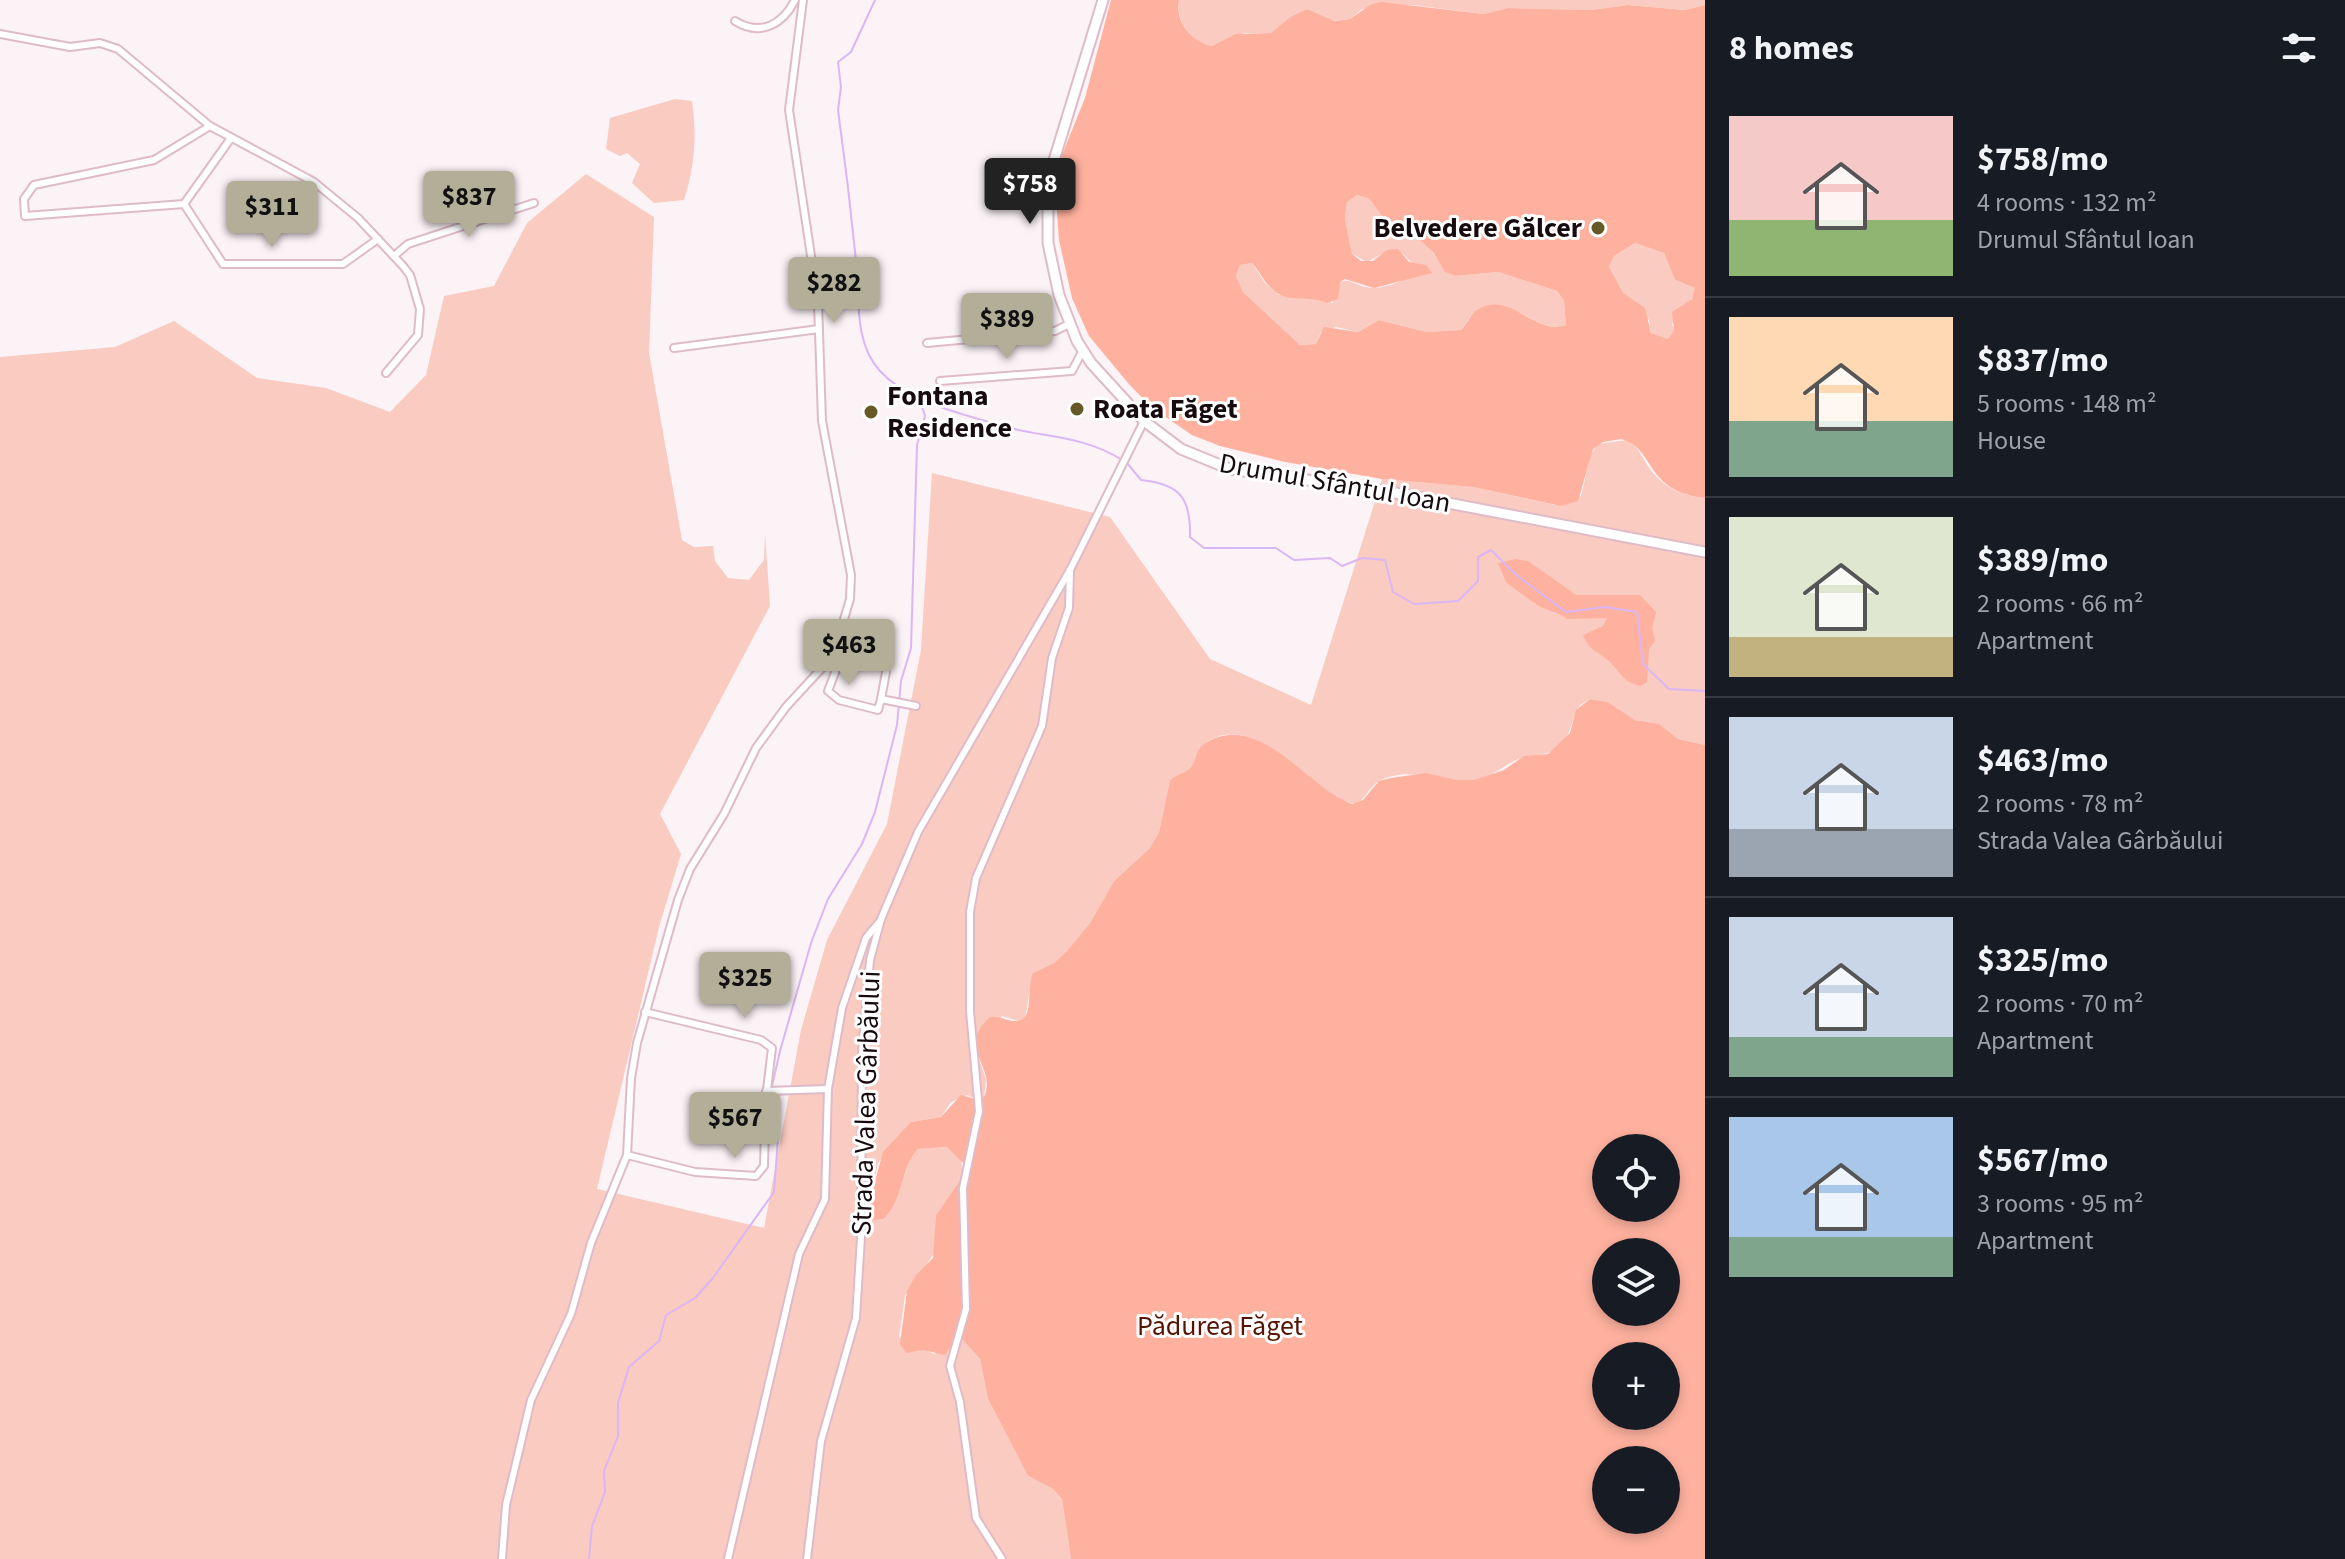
<!DOCTYPE html>
<meta charset="utf-8">
<style>
body{margin:0;font-family:"Source Sans 3",sans-serif;background:#242831;color:#f1f3f6;height:100vh;display:flex;flex-direction:column;font-size:30px;white-space:nowrap}
*{box-sizing:border-box;margin:0}
p{font-size:26px;color:#9ea1a6}
.icon{flex:none;width:44px;height:44px;fill:none;stroke:currentColor;stroke-width:2;stroke-linecap:round;stroke-linejoin:round}
.map{position:relative;flex:1;overflow:hidden}
.drawer{display:flex;flex-direction:column;background:#171b24;width:640px}
.drawer>*{flex:none}
.buttons{position:absolute;left:1592px;top:1134px;display:grid;gap:16px}
.buttons a{display:grid;place-items:center;width:88px;height:88px;border-radius:50%;background:#171b24;box-shadow:0 4px 12px #0003;font-size:40px}
.price{position:absolute;translate:-50% -68px;padding:0 18px;border-radius:8px;background:#b2ae98;color:#111;font-size:26px;line-height:52px;filter:drop-shadow(0 2px 4px #0008)}
.price::after{content:'';position:absolute;left:50%;top:48px;width:24px;height:18px;margin-left:-12px;background:inherit;clip-path:polygon(0 0,100% 0,50% 100%)}
.price.active{background:#222;color:#fff}
ul{padding:0;list-style:none}
li{display:flex;align-items:center;gap:24px;height:200px;padding:0 24px}
li+li{border-top:2px solid #363941}
li span{display:grid;place-items:center;flex:none;width:224px;height:160px;border-radius:0px;color:#555}
li>.icon{margin-inline-start:auto}
span .icon{width:96px;height:96px;fill:#fffc;stroke-width:1}
li b{font-size:34px}
h2{display:flex;justify-content:space-between;align-items:center;height:96px;padding:0 24px;font-size:34px}
main{display:flex;flex:1;min-height:0}
.map>svg:first-child{display:block}
.green{fill:#facbc0}
.forest{fill:#feb19e;fill-rule:evenodd}
.lines{fill:none;stroke-linecap:round;stroke-linejoin:round}
.stream{stroke:#dbb6f5;stroke-width:2}
.street-casing{stroke:#dfbbc9;stroke-width:10}
.secondary-casing{stroke:#dfbbc9;stroke-width:13}
.street{stroke:#fff;stroke-width:6}
.secondary{stroke:#fff;stroke-width:9}
.poi-dot{fill:#655926;stroke:#fff;stroke-width:3}
.labels{text-anchor:middle;dominant-baseline:central;stroke-width:6;stroke-linejoin:round;paint-order:stroke}
.poi-label{font-size:28px;font-weight:bold;fill:#170b10;stroke:#fff;text-anchor:start}
.street-label{font-size:28px;fill:#170b10;stroke:#fff}
.park-label{font-size:28px;fill:#561405;stroke:#fff}
</style>
<main>
<div class="map">
<svg width="1705" height="1559" viewBox="0 0 1705 1559">
<rect width="100%" height="100%" fill="#fbf3f6"/>
<g class="green">
<path d="M1179,0H1705V5L1684,10L1628,5L1591,10L1508,8L1484,14L1413,5L1362,9L1350,19L1328,21L1307,9L1290,17L1271,33H1244L1212,46C1189,41 1176,22 1179,0Z"/>
<path d="M675,99L692,101C697,136 695,166 684,200L654,203L632,183L640,164L627,153L620,156L606,149L610,118Z"/>
<path d="M586,174L654,217L649,353L682,540L694,547L713,546L715,561L728,578L749,580L764,560L765,534L770,606L660,814L681,854L659,927L597,1189L764,1228L801,1030L827,940L887,824L921,650L932,473L1110,517L1210,659L1311,705L1382,479L1473,487L1555,505L1581,496L1591,454L1597,444L1627,440C1640,448 1642,458 1650,469C1664,488 1682,496 1705,498V745L1678,739L1653,723L1635,720L1608,702L1590,699L1580,705C1571,718 1572,732 1562,744C1550,756 1537,754 1522,758C1507,762 1494,776 1478,780C1445,787 1415,763 1379,781C1370,786 1366,797 1358,803C1322,808 1261,706 1207,742C1198,748 1198,759 1191,767C1186,773 1177,774 1170,780L1159,832L1150,848L1114,881L1090,923L1067,951L1054,963L1033,973L1025,1019L1019,1021L1002,1016L975,1047L986,1080L984,1097L979,1100L967,1095L951,1102L941,1117L911,1122L878,1163L868,1210V1215L884,1219C905,1197 900,1169 918,1149L948,1147L961,1159L963,1176L936,1215L935,1252L905,1296L899,1337L934,1354L961,1338L980,1359L988,1399L1028,1476L1053,1489L1062,1499L1071,1559H0V357L115,347L174,321L257,378L326,388L390,412L426,375L444,296L494,286L527,223Z"/>
<path d="M1357,195L1369,199L1386,221L1408,229L1429,247L1446,272L1455,276L1498,272L1557,291L1564,301L1566,325C1534,335 1515,292 1477,311C1469,314 1467,324 1461,330L1426,332L1379,320L1358,332L1336,327L1321,332L1316,344L1300,345L1243,292L1236,276L1240,265L1252,263L1265,283L1279,295L1310,296L1333,303L1340,282C1351,278 1354,285 1365,287C1387,291 1410,278 1426,265H1414L1402,253L1382,254L1367,262L1352,254L1345,219L1347,202Z"/>
<polygon points="1635,243 1664,253 1675,280 1695,288 1695,294 1672,324 1674,330 1668,339 1651,333 1649,320 1622,293 1609,267 1614,256"/>
</g>
<g class="forest">
<path d="M1111,0H1179C1175,22 1190,41 1212,46L1236,34L1271,33L1290,17L1307,9L1334,21L1350,19L1370,5L1381,2L1484,14L1508,8L1591,10L1628,5L1684,10L1705,5V498C1644,492 1656,448 1621,439L1603,442L1593,449L1578,501L1561,506L1473,487L1382,479L1285,462L1220,446L1192,435L1151,407L1128,383L1089,336L1072,298L1059,240L1056,199L1062,155L1085,98ZM1357,195L1369,199L1386,221L1402,225L1417,237L1433,252L1445,272L1455,276L1498,272L1557,291L1564,301L1566,325C1534,336 1510,289 1477,310C1469,315 1468,324 1461,330L1426,332L1379,320L1358,332L1324,327L1316,344L1300,345L1243,292L1236,276L1240,265L1252,263C1261,273 1265,285 1277,293C1290,302 1310,295 1327,303L1338,299L1340,282L1345,279L1374,288L1432,273L1426,265L1409,262L1398,249L1387,250L1373,261H1361L1352,254L1345,219L1347,202ZM1635,243L1664,253L1675,280L1695,288L1692,299L1672,312L1674,330L1668,339L1651,333L1645,308L1623,293L1609,267L1614,256Z"/>
<path d="M1516,559L1528,561L1576,595H1640L1656,612L1652,628L1655,641L1649,649L1647,682L1640,686C1622,681 1622,674 1610,662C1599,651 1589,652 1583,635L1603,626L1607,618L1567,619C1559,612 1552,612 1543,608C1539,607 1512,587 1506,582L1498,563Z"/>
<path d="M1590,699L1608,702L1635,720L1659,724L1678,739L1705,745V1559H1071L1062,1499L1053,1489L1028,1476L988,1399L980,1359L961,1338L954,1341L945,1355L923,1350L906,1353L900,1344L907,1291L916,1275L933,1258L936,1215L963,1176L964,1164L947,1147L918,1149C900,1168 905,1197 884,1219L872,1220L867,1210L883,1152L911,1122L941,1117L961,1095L979,1100L984,1097C998,1068 955,1048 990,1017C1000,1015 1012,1024 1021,1020C1033,1016 1027,985 1033,973L1054,963L1067,951L1090,923L1114,881L1150,848L1159,832L1170,780C1177,774 1186,773 1191,767C1198,758 1195,748 1207,742C1261,711 1307,788 1352,804L1363,800L1379,781L1391,778L1426,773L1456,780H1474L1504,770L1524,756L1548,754L1570,733L1576,710ZM1606,1148H1666V1208H1606ZM1606,1252H1666V1312H1606ZM1606,1356H1666V1416H1606ZM1606,1460H1666V1520H1606Z"/>
</g>
<g class="lines">
<g class="stream">
<path d="M875,0L851,52L838,62L841,87L838,110C845,160 851,210 856,261C860,296 853,342 880,371C908,402 957,412 995,424C1039,438 1082,434 1122,460"/>
<path d="M1127,463L1141,480C1180,484 1191,498 1190,537L1204,548H1276L1294,560L1330,558L1342,566L1362,558L1385,560L1393,592L1414,604L1458,601L1478,581V557L1491,550L1515,574L1566,612L1605,607L1637,612L1643,664L1669,689L1705,691"/>
<polyline points="589,1559 592,1526 605,1492 604,1471 618,1436 618,1403 629,1367 659,1341 666,1315 695,1298 713,1278 774,1192 778,1139 772,1086 780,1051 811,943 828,899 862,844 875,812 897,725 901,681 911,648 917,445 925,416 920,400"/>
</g>
<g class="street-casing">
<g id="street">
<path d="M735,21C761,37 783,24 795,0"/>
<polyline points="0,34 70,47 100,43 118,49 210,126 314,182 358,218 403,266 410,275 420,309 418,335 386,373"/>
<polyline points="210,126 154,160 34,185 24,199 25,216 184,204 231,138"/>
<polyline points="184,204 223,264 343,264 378,239"/>
<polyline points="394,256 408,244 534,203"/>
<polyline points="927,343 1055,331 1069,324"/>
<polyline points="674,348 819,329"/>
<polyline points="940,381 1072,371 1082,352"/>
<polyline points="833,656 839,662 828,691 839,700 878,710 881,699 916,706"/>
<polyline points="881,699 886,672"/>
<polyline points="645,1012 761,1040 772,1048 767,1090"/>
<polyline points="627,1155 695,1172 756,1176 764,1166 766,1091 828,1089"/>
<polyline points="502,1559 506,1505 531,1400 571,1314 591,1243 627,1155 631,1078 637,1043 678,900 690,869 724,814 756,748 786,707 833,656 850,599 851,575 822,421 818,302 789,110 803,0"/>
<polyline points="728,1559 799,1254 825,1199 828,1089 842,1008 866,938 881,920"/>
<polyline points="807,1559 821,1441 856,1318 861,1237 862,1053 870,960 881,919 918,832 1070,570 1144,421"/>
<polyline points="1002,1559 976,1518 960,1402 950,1366 966,1309 963,1188 979,1111 970,1011 970,912 976,878 1042,726 1052,658 1069,608 1070,570"/>
</g>
</g>
<g class="secondary-casing">
<polyline id="secondary" points="1103,0 1048,180 1048,243 1059,295 1077,341 1091,363 1144,421 1181,449 1230,469 1385,491 1705,552"/>
</g>
<use href="#street" class="street"/>
<use href="#secondary" class="secondary"/>
</g>
<g class="poi-dot">
<circle cx="1598" cy="228" r="8"/>
<circle cx="1077" cy="409" r="8"/>
<circle cx="871" cy="412" r="8"/>
</g>
<g class="labels">
<g class="poi-label">
<text x="1582" y="228" text-anchor="end">Belvedere Gălcer</text>
<text x="887" y="396">Fontana<tspan x="887" dy="32">Residence</tspan></text>
<text x="1093" y="409">Roata Făget</text>
</g>
<g class="street-label">
<text transform="translate(1335 483) rotate(10)">Drumul Sfântul Ioan</text>
<text transform="translate(866 1103) rotate(-88)">Strada Valea Gârbăului</text>
</g>
<g class="park-label">
<text x="1220" y="1326">Pădurea Făget</text>
</g>
</g>
</svg>
<div class="buttons">
<a><svg class="icon" aria-label="locate" viewBox="0 0 24 24"><circle cx="12" cy="12" r="6"/><path d="M12 2v4M12 18v4M2 12h4M18 12h4"/></svg></a>
<a><svg class="icon" aria-label="layers" viewBox="0 0 24 24"><path d="M12 4l9 5-9 5-9-5zM3 14l9 5 9-5"/></svg></a>
<a>+</a>
<a>−</a>
</div>
<b class="price active" style="left:1030px;top:226px">$758</b>
<b class="price" style="left:469px;top:239px">$837</b>
<b class="price" style="left:272px;top:249px">$311</b>
<b class="price" style="left:834px;top:325px">$282</b>
<b class="price" style="left:1007px;top:361px">$389</b>
<b class="price" style="left:849px;top:687px">$463</b>
<b class="price" style="left:745px;top:1020px">$325</b>
<b class="price" style="left:735px;top:1160px">$567</b>
</div>
<section class="drawer">
<h2>8 homes<svg class="icon" aria-label="filters" viewBox="0 0 24 24"><path d="M4 7h16M4 17h16"/><circle cx="9" cy="7" r="2"/><circle cx="15" cy="17" r="2"/></svg></h2>
<ul>
<li><span style="background:linear-gradient(#f6c9c9 65%,#8fb573 0)"><svg class="icon" aria-label="home" viewBox="0 0 24 24"><path d="M3 11l9-7 9 7M6 9v11h12V9"/></svg></span><div><b>$758/mo</b><p>4 rooms · 132 m²</p><p>Drumul Sfântul Ioan</p></div></li>
<li><span style="background:linear-gradient(#ffd9b3 65%,#7fa58c 0)"><svg class="icon" aria-label="home" viewBox="0 0 24 24"><path d="M3 11l9-7 9 7M6 9v11h12V9"/></svg></span><div><b>$837/mo</b><p>5 rooms · 148 m²</p><p>House</p></div></li>
<li><span style="background:linear-gradient(#dfe7d0 75%,#c2b280 0)"><svg class="icon" aria-label="home" viewBox="0 0 24 24"><path d="M3 11l9-7 9 7M6 9v11h12V9"/></svg></span><div><b>$389/mo</b><p>2 rooms · 66 m²</p><p>Apartment</p></div></li>
<li><span style="background:linear-gradient(#c9d6e8 70%,#9aa5b1 0)"><svg class="icon" aria-label="home" viewBox="0 0 24 24"><path d="M3 11l9-7 9 7M6 9v11h12V9"/></svg></span><div><b>$463/mo</b><p>2 rooms · 78 m²</p><p>Strada Valea Gârbăului</p></div></li>
<li><span style="background:linear-gradient(#c9d6e8 75%,#7fa58c 0)"><svg class="icon" aria-label="home" viewBox="0 0 24 24"><path d="M3 11l9-7 9 7M6 9v11h12V9"/></svg></span><div><b>$325/mo</b><p>2 rooms · 70 m²</p><p>Apartment</p></div></li>
<li><span style="background:linear-gradient(#a9c7e8 75%,#7fa58c 0)"><svg class="icon" aria-label="home" viewBox="0 0 24 24"><path d="M3 11l9-7 9 7M6 9v11h12V9"/></svg></span><div><b>$567/mo</b><p>3 rooms · 95 m²</p><p>Apartment</p></div></li>
</ul>
</section>
</main>
